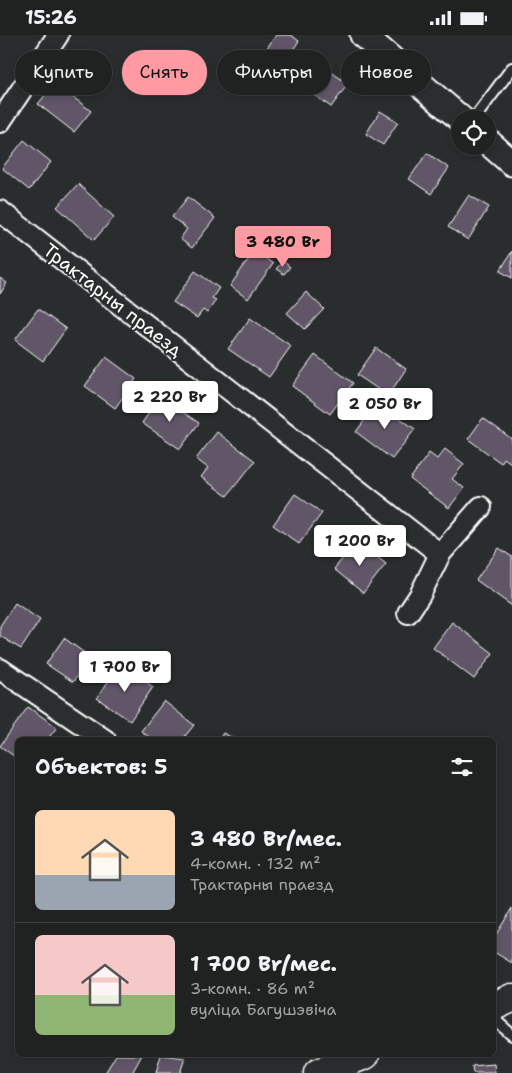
<!DOCTYPE html>
<html lang="ru">
<meta charset="utf-8">
<style>
body{margin:0;font-family:"Shantell Sans",sans-serif;background:#2d2f2f;color:#f1f3f6;height:100vh;display:flex;flex-direction:column;font-size:19px;white-space:nowrap}
*{box-sizing:border-box;margin:0}
p{font-size:16px;color:#a2a4a5}
.icon{flex:none;width:28px;height:28px;fill:none;stroke:currentColor;stroke-width:2;stroke-linecap:round;stroke-linejoin:round}
.map{position:relative;flex:1;overflow:hidden}
.panel{position:absolute;left:15px;top:702px;width:481px;height:320px;display:flex;flex-direction:column;background:#202222;border-radius:8px;box-shadow:0 2px 8px #0003,0 0 0 1px #3d3f40}
.panel>*{flex:none}
.banner{position:absolute;left:15px;top:15px;width:482px;height:45px;display:flex;gap:10px}
.controls{position:absolute;left:451px;top:75px;display:grid;gap:10px}
.controls a{display:grid;place-items:center;width:45px;height:45px;border-radius:50%;background:#202222;box-shadow:0 2px 8px #0003,0 0 0 1px #3d3f40;font-size:25px}
.price{position:absolute;translate:-50% -42px;padding:0 11px;border-radius:5px;background:#fff;color:#222;font-size:16px;line-height:32px;filter:drop-shadow(0 1px 2px #0008)}
.price::after{content:'';position:absolute;left:50%;top:30px;width:15px;height:11px;margin-left:-8px;background:inherit;clip-path:polygon(0 0,100% 0,50% 100%)}
.price.on{background:#ff9aa2;color:#111}
ul{padding:0;list-style:none}
li{display:flex;align-items:center;gap:15px;height:125px;padding:0 20px}
li+li{border-top:1px solid #3d3f40}
li span{display:grid;place-items:center;flex:none;width:140px;height:100px;border-radius:8px;color:#555}
li>.icon{margin-inline-start:auto}
span .icon{width:60px;height:60px;fill:#fffc;stroke-width:1}
li b{font-size:21px}
h2{display:flex;justify-content:space-between;align-items:center;height:60px;padding:0 20px;font-size:21px}
.pill{padding:0 18px;border-radius:22px;background:#202222;box-shadow:0 2px 8px #0003,0 0 0 1px #3d3f40;font-size:18px;line-height:45px}
.pill.on{background:#ff9aa2;color:#111}
.status{display:flex;justify-content:space-between;align-items:center;height:35px;padding:0 25px;background:#202222;direction:ltr}
.status svg{height:14px;fill:currentColor}
.map>svg:first-child{display:block}
.building{fill:#605767;stroke:#fff}
.lines{fill:none;stroke-linecap:round;stroke-linejoin:round}
.service-casing{stroke:#fff;stroke-width:14}
.minor-casing{stroke:#fff;stroke-width:24}
.tertiary-casing{stroke:#fff;stroke-width:29}
.secondary-casing{stroke:#fff;stroke-width:31}
.service{stroke:#2a2d2e;stroke-width:10}
.minor{stroke:#2a2d2e;stroke-width:20}
.tertiary{stroke:#2a2d2e;stroke-width:25}
.secondary{stroke:#2a2d2e;stroke-width:28}
.labels{text-anchor:middle;dominant-baseline:central;stroke-width:4;stroke-linejoin:round;paint-order:stroke}
.street-label{font-size:19px;fill:#fff;stroke:#2a2d2e}
</style>
<div class="status"><b>15:26</b><svg viewBox="0 0 49 12"><path d="M0 12V9h3v3zM5 12V6h3v6zM10 12V3h3v9zM15 12V0h3v12zM26 1h20v11H26zM47 4h2v5h-2z"/></svg></div>
<div class="map">
<svg width="512" height="1038" viewBox="0 0 512 1038">
<rect width="100%" height="100%" fill="#2a2d2e"/>
<filter id="ink" filterUnits="userSpaceOnUse"><feTurbulence type="fractalNoise" baseFrequency=".02" numOctaves="2"/><feDisplacementMap in="SourceGraphic" scale="10" xChannelSelector="R" yChannelSelector="G"/><feConvolveMatrix kernelMatrix="1 2 1 2 8 2 1 2 1" color-interpolation-filters="sRGB"/></filter>
<g filter="url(#ink)">
<g class="building">
<polygon points="276,0 291,0 299,6 278,36 260,23"/>
<polygon points="327,34 348,49 331,72 311,58"/>
<polygon points="55,48 91,76 74,97 38,69"/>
<polygon points="380,76 398,87 383,110 366,99"/>
<polygon points="24,105 51,127 29,155 2,133"/>
<polygon points="427,118 449,133 431,159 409,144"/>
<polygon points="78,149 114,182 94,205 57,172"/>
<polygon points="469,160 489,172 468,205 448,192"/>
<polygon points="188,162 215,183 192,213 180,204 187,194 172,182"/>
<polygon points="255,215 273,229 248,264 230,251"/>
<polygon points="512,216 512,243 500,236"/>
<polygon points="283,226 290,232 284,239 276,234"/>
<polygon points="195,236 219,253 212,263 216,265 207,278 203,275 197,283 173,267"/>
<polygon points="0,243 7,248 0,259"/>
<polygon points="306,257 324,274 305,294 287,278"/>
<polygon points="38,274 66,294 43,326 15,305"/>
<polygon points="250,283 291,311 269,342 228,314"/>
<polygon points="376,313 406,334 388,361 357,340"/>
<polygon points="315,320 353,348 330,379 292,351"/>
<polygon points="106,322 136,344 115,373 85,351"/>
<polygon points="160,362 199,388 180,414 142,388"/>
<polygon points="378,367 415,394 392,424 356,397"/>
<polygon points="483,383 512,404 511,428 504,423 501,428 468,404"/>
<polygon points="217,397 255,426 227,461 201,442 208,433 196,424"/>
<polygon points="445,414 464,429 452,444 464,453 449,473 410,444 429,418 437,424"/>
<polygon points="295,459 322,478 299,509 273,490"/>
<polygon points="357,506 386,529 363,558 334,534"/>
<polygon points="499,513 512,522 512,571 476,545"/>
<polygon points="15,568 40,585 21,614 0,601 0,591"/>
<polygon points="452,587 493,618 474,644 433,613"/>
<polygon points="64,603 90,622 73,647 46,629"/>
<polygon points="120,629 153,652 130,686 97,663"/>
<polygon points="164,666 194,690 182,705 153,705 141,696"/>
<polygon points="28,672 57,692 47,705 18,705 18,724 0,711"/>
<polygon points="223,698 237,705 219,705"/>
<polygon points="512,873 512,928 494,917 494,903"/>
<polygon points="116,1020 142,1020 132,1038 105,1038"/>
<polygon points="161,1020 185,1023 180,1038 156,1038"/>
<polygon points="494,1029 495,1038 473,1038 472,1031"/>
</g>
<g class="lines">
<g class="service-casing">
<g id="service">
<polyline points="474,84 512,33"/>
<polyline points="494,984 512,1000"/>
</g>
</g>
<g class="minor-casing">
<g id="minor">
<polyline points="0,87 58,0"/>
<polyline points="0,176 440,519"/>
<polyline points="408,578 420,560 440,519 481,472"/>
<polyline points="0,634 105,705"/>
</g>
</g>
<g class="tertiary-casing">
<g id="tertiary">
<polyline points="363,0 461,84"/>
<polyline points="488,107 512,128"/>
</g>
</g>
<g class="secondary-casing">
<g id="secondary">
<polyline points="494,971 512,963"/>
<polyline points="318,1038 365,1020"/>
</g>
</g>
<use href="#service" class="service"/>
<use href="#minor" class="minor"/>
<use href="#tertiary" class="tertiary"/>
<use href="#secondary" class="secondary"/>
</g>
</g>
<g class="labels">
<g class="street-label">
<text transform="translate(113 265) rotate(38)">Трактарны праезд</text>
</g>
</g>
</svg>
<div class="controls">
<a><svg class="icon" aria-label="locate" viewBox="0 0 24 24"><circle cx="12" cy="12" r="6"/><path d="M12 2v4M12 18v4M2 12h4M18 12h4"/></svg></a>
</div>
<b class="price on" style="left:283px;top:233px">3 480 Br</b>
<b class="price" style="left:170px;top:388px">2 220 Br</b>
<b class="price" style="left:385px;top:395px">2 050 Br</b>
<b class="price" style="left:360px;top:532px">1 200 Br</b>
<b class="price" style="left:125px;top:658px">1 700 Br</b>
<div class="banner">
<a class="pill">Купить</a>
<a class="pill on">Снять</a>
<a class="pill">Фильтры</a>
<a class="pill">Новое</a>
</div>
<section class="panel">
<h2>Объектов: 5<svg class="icon" aria-label="filters" viewBox="0 0 24 24"><path d="M4 7h16M4 17h16"/><circle cx="9" cy="7" r="2"/><circle cx="15" cy="17" r="2"/></svg></h2>
<ul>
<li><span style="background:linear-gradient(#ffd9b3 65%,#9aa5b1 0)"><svg class="icon" aria-label="home" viewBox="0 0 24 24"><path d="M3 11l9-7 9 7M6 9v11h12V9"/></svg></span><div><b>3 480 Br/мес.</b><p>4-комн. · 132 m²</p><p>Трактарны праезд</p></div></li>
<li><span style="background:linear-gradient(#f6c9c9 60%,#8fb573 0)"><svg class="icon" aria-label="home" viewBox="0 0 24 24"><path d="M3 11l9-7 9 7M6 9v11h12V9"/></svg></span><div><b>1 700 Br/мес.</b><p>3-комн. · 86 m²</p><p>вуліца Багушэвіча</p></div></li>
</ul>
</section>
</div>
